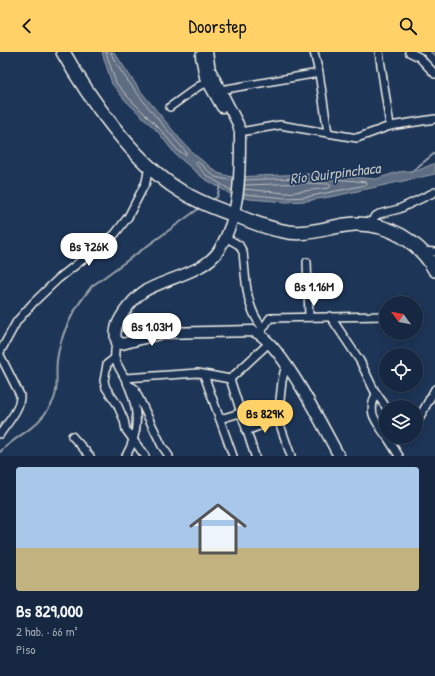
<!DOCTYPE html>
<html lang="es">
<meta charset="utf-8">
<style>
body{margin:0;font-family:"Patrick Hand",sans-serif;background:#1f3048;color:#f1f3f6;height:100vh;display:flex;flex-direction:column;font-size:15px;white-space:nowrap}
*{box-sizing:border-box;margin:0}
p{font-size:13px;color:#9ea6b1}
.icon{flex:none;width:22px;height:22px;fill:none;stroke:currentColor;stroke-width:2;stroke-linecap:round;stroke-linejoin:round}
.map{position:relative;height:404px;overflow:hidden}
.panel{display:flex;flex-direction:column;background:#162841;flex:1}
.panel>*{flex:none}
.needle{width:26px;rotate:302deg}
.fabs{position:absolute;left:379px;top:244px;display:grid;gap:8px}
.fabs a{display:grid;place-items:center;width:44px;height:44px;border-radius:50%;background:#162841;box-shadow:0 2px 10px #0003,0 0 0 1px #35445a;font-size:20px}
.price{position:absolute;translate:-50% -34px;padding:0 9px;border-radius:14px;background:#fff;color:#222;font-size:13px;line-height:26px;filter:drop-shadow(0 1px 2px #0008)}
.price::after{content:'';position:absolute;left:50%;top:24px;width:12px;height:9px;margin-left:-6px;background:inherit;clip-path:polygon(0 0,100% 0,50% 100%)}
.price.on{background:#ffd166;color:#111}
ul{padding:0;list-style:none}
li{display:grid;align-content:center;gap:8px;height:212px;padding:0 16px}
li span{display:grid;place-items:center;height:124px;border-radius:4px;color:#555}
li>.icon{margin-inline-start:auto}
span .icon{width:72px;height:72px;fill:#fffc;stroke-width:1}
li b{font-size:17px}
header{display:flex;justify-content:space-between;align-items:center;height:52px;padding:0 16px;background:#ffd166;color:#111;font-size:18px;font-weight:600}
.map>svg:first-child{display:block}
.water{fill:#5e6d82;stroke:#9aa2ab}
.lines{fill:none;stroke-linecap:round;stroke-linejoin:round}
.shore{stroke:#b8bcbf;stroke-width:1}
.stream{stroke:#9aa2ab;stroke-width:2}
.street-casing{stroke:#f4f1e8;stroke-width:10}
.secondary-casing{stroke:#f4f1e8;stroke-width:13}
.highway-casing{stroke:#f4f1e8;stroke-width:16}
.street{stroke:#1d3557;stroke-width:7}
.secondary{stroke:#1d3557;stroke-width:10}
.highway{stroke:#1d3557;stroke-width:13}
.labels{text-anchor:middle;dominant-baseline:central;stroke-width:3.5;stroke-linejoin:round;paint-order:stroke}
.water-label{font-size:15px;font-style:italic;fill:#c0c3c4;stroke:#1d3557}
</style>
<header><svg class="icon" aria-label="back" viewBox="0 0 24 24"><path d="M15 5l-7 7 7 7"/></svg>Doorstep<svg class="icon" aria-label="search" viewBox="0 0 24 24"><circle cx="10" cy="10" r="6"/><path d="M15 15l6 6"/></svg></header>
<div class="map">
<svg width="435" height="404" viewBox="0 0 435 404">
<rect width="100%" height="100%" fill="#1d3557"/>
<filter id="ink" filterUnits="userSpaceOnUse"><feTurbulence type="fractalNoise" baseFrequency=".025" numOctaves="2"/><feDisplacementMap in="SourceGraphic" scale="8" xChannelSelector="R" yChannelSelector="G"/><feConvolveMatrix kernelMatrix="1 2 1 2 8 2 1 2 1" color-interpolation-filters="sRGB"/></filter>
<g filter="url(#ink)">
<polygon class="water" points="102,0 114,0 139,37 180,87 195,103 218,121 232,125 308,122 376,127 398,120 419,118 435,111 435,122 335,144 306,149 286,150 249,147 232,143 203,126 175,102 158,80 125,48 112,32"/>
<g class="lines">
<g class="shore">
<path d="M106,0L116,31L128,45L161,78L178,99L186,103V100C172,84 113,16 111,0"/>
<polyline points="244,137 286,141 329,136 331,134 329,132 308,131 244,133"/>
<polyline points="232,139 206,123 195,111 198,110 215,125 233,129"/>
<path d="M244,142L286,146L306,145L366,133L367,131L366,130C326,125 285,126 245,128"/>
</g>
<g class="stream">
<polyline points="431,0 435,3"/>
<polyline points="411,120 435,101"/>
<polyline points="210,149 217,145 220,134"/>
<path d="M0,400C19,381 35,379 51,353C60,339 55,323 57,308C61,279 74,256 92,234L201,155"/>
</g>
<g class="street-casing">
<g id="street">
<polyline points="314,0 319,21 328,81"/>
<polyline points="379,0 390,74"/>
<polyline points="409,0 419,5 435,22"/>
<polyline points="217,39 220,38 319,21"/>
<polyline points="170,55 199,34 212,29"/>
<polyline points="240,80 280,73 357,86 390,74 435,67"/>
<polyline points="371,173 374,165 379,162 399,157 435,140"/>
<path d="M225,185L239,193L243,200C246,226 245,256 263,276"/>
<polyline points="422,199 435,200"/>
<polyline points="307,210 309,265"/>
<polyline points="330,264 360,309 374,338 386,355"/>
<polyline points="260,281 270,266 386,264"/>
<path d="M116,288C116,293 114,301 115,307C118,315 124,324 128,332C139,359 140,379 126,404"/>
<polyline points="0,300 17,269 33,251 58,227 115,182 128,165 146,130 149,114"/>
<path d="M0,303L20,343C21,357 7,371 0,382"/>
<polyline points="115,306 107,312 104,329 106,336 117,352 124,368 126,378 145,404"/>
<polyline points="286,312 282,329 278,367 291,404"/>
<polyline points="204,323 233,404"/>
<polyline points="125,326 198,321 230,327"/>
<polyline points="128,333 134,336 162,394 169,404"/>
<path d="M376,342C367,361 375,368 386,384"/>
<polyline points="220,367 240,361"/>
<polyline points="416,372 435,337"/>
<polyline points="246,379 278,367"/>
<polyline points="72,384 90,404"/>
<polyline points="387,385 399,404"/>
<polyline points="255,404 230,327 269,291"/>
</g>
</g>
<g class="secondary-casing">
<g id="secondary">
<path d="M207,0L210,18L238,72L240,80C240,120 241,162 219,198C205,221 165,226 143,240C136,245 129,253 124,260C118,269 114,276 116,288L122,292L163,281L253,279C280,288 324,377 339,404"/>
<polyline points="201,4 205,25 222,55"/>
</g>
</g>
<g class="highway-casing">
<path id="highway" d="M63,0C89,46 134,110 179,138C198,150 219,158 240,165C254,171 268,176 283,179C308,185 331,173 355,172C388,171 419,189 435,218"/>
</g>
<use href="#street" class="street"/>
<use href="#secondary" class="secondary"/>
<use href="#highway" class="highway"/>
</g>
</g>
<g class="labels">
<g class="water-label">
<text transform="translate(335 121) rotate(-7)">Río Quirpinchaca</text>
</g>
</g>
</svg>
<div class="fabs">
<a><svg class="needle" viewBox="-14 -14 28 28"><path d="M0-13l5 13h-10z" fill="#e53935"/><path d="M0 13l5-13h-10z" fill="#9ea6b1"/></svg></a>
<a><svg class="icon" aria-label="locate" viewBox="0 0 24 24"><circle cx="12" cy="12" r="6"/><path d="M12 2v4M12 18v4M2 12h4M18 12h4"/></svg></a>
<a><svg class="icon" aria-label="layers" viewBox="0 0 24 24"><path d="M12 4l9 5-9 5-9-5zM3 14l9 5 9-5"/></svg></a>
</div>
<b class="price" style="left:89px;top:215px">Bs 726K</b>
<b class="price" style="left:314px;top:255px">Bs 1.16M</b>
<b class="price" style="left:152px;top:295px">Bs 1.03M</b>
<b class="price on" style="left:265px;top:382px">Bs 829K</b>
</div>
<section class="panel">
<ul>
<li><span style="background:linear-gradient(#a9c7e8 65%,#c2b280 0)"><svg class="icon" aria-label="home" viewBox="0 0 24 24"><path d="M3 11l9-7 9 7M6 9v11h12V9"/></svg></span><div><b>Bs 829,000</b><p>2 hab. · 66 m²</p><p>Piso</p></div></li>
</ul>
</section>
